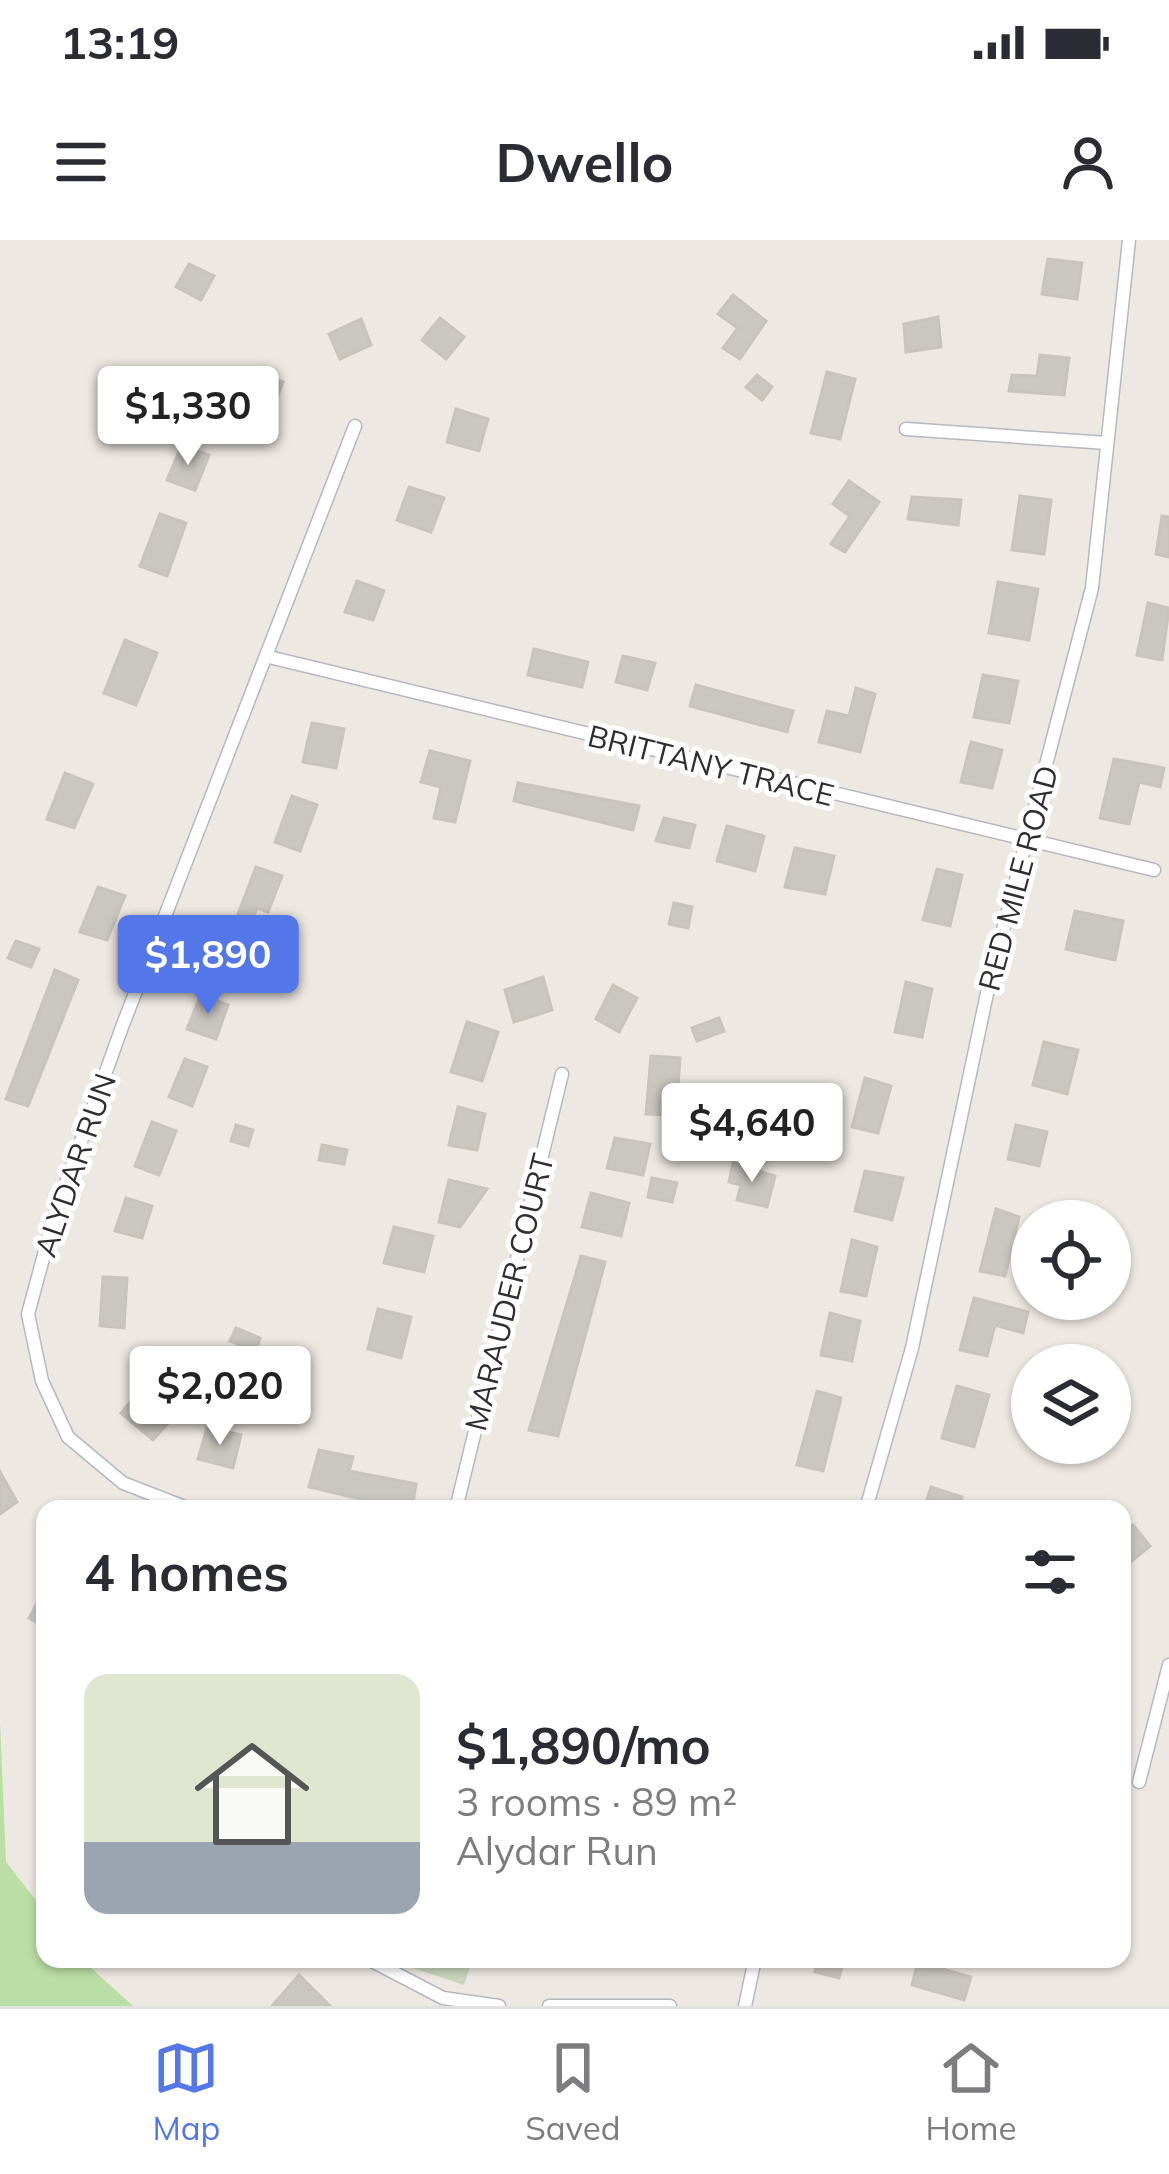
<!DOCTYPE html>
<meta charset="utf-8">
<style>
body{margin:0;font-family:Mulish,sans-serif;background:#f2f2f3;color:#2b2b33;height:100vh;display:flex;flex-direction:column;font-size:45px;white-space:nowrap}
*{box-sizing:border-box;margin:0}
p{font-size:39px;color:#7c7c81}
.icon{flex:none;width:66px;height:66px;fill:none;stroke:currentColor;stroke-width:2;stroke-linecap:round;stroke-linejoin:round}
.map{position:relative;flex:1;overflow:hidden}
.details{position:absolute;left:36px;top:1260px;width:1095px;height:468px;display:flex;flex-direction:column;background:#fff;border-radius:24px;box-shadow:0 3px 9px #0004}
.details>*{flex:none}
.controls{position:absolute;left:1011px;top:960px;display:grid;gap:24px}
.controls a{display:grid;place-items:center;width:120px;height:120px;border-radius:50%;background:#fff;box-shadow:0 3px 9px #0004;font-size:60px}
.price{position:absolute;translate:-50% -102px;padding:0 27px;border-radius:12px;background:#fff;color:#222;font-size:39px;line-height:78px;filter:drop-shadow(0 3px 6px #0008)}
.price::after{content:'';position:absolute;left:50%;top:72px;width:36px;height:27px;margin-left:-18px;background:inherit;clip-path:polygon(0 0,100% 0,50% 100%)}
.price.current{background:#5376e9;color:#fff}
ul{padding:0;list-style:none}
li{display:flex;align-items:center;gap:36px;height:300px;padding:0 48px}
li span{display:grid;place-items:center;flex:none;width:336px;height:240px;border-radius:24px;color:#555}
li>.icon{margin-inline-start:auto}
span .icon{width:144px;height:144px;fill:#fffc;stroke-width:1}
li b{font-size:51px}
h2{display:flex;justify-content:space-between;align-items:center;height:144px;padding:0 48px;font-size:51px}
.status{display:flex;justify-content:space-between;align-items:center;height:84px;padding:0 60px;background:#fff;direction:ltr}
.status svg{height:33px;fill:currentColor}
header{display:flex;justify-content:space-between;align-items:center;height:156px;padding:0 48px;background:#fff;font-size:54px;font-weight:700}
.dock{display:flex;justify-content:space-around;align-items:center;height:168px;border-top:3px solid #e1e1e2;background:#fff;font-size:33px;color:#7c7c81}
.dock a{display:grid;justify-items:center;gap:6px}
.dock .current{color:#5376e9}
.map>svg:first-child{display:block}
.green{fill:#bbdea4}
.cemetery{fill:#c9d6bb}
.building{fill:#cac6c0;stroke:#c9c4bb;stroke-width:3}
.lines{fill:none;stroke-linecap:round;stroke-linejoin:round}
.minor-casing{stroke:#b5b8c0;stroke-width:15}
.minor{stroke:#fff;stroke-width:12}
.labels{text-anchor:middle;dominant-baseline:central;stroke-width:10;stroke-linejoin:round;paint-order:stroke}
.street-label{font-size:30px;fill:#2e2e2e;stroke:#fff}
</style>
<div class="status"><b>13:19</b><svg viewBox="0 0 49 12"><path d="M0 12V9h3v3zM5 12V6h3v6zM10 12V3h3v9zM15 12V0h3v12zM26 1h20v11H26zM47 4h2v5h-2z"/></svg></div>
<header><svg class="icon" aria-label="menu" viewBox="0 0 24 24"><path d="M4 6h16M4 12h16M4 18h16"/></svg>Dwello<svg class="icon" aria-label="person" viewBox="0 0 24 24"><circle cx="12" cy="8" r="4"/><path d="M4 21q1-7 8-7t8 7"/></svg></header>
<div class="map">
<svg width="1169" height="1766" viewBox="0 0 1169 1766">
<rect width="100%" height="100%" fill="#eee8e2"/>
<polygon class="green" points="0,1482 6,1622 45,1672 45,1719 81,1719 133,1766 0,1766"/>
<polygon class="cemetery" points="410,1719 473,1719 464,1745 407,1726"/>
<g class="building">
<polygon points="1048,19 1082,23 1077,59 1042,54"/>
<polygon points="189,24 214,36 201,60 176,47"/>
<polygon points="733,55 766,81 740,119 723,108 738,88 718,74"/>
<polygon points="938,77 941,107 906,112 904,84"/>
<polygon points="440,78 464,97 446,119 422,100"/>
<polygon points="361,79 371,105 340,119 329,94"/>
<polygon points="1040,115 1069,118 1064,155 1009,151 1012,135 1037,136"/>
<polygon points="827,132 855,139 840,199 811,193"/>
<polygon points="258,133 283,142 265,188 239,179"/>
<polygon points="757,135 772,147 762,160 746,147"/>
<polygon points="456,169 488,179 479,211 447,202"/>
<polygon points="182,205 209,215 195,250 167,240"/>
<polygon points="849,241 879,262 845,312 831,304 850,276 833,264"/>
<polygon points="409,247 444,258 431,292 397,280"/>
<polygon points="1020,256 1051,260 1044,314 1012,310"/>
<polygon points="912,257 961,260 958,285 908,279"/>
<polygon points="160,274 186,283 167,336 140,326"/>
<polygon points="1162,276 1169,277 1169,317 1156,314"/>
<polygon points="357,341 384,351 373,380 345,372"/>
<polygon points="998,342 1038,349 1029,400 989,393"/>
<polygon points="1148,363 1169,368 1162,420 1137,415"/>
<polygon points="125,400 157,413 136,465 104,453"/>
<polygon points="534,409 588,422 582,447 528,435"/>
<polygon points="623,416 655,423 647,450 616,442"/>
<polygon points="983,435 1018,441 1009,483 974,477"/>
<polygon points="696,445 793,471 787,492 690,466"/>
<polygon points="856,448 875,454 860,512 819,502 827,471 849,476"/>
<polygon points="312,483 344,489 336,528 303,522"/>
<polygon points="971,502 1002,510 992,548 961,542"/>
<polygon points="430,511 470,521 455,582 434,578 441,547 421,542"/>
<polygon points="1114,519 1164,528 1160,547 1139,542 1129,584 1100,578"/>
<polygon points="65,533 93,544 74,588 47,579"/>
<polygon points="518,543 639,566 633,590 514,561"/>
<polygon points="292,556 317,565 300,611 275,602"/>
<polygon points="664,578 695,585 689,608 656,601"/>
<polygon points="727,586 764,596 755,631 717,621"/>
<polygon points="795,608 834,616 825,654 785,647"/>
<polygon points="256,627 282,636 268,672 257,668 232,731 208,722 226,678 235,682"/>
<polygon points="937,629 962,635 950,686 923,680"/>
<polygon points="98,647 125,656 107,700 80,692"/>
<polygon points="674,663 692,667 688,688 669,684"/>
<polygon points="1075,671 1123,681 1115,720 1066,709"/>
<polygon points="16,701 39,709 31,727 8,718"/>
<polygon points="55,730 78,740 28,866 6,859"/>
<polygon points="543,737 552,770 514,782 505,750"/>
<polygon points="906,742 932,749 922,797 895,792"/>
<polygon points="613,745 637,758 619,792 596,779"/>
<polygon points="201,755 228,765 216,799 187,789"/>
<polygon points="719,778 724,791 697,801 692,788"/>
<polygon points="467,782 498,792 482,841 451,832"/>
<polygon points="1044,802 1078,810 1067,854 1033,845"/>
<polygon points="651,816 680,818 676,875 646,874"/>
<polygon points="185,819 207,827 192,866 169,857"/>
<polygon points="865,838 891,846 878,893 852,887"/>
<polygon points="458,867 485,874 477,910 449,905"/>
<polygon points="152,882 176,891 159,935 135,926"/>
<polygon points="236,885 253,890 248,906 231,901"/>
<polygon points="1016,885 1047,892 1039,926 1008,919"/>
<polygon points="615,898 650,904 643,935 607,928"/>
<polygon points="322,905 347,910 344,924 319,920"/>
<polygon points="733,923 775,936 767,967 737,960 741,945 729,942"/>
<polygon points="865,931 903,938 892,980 855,971"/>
<polygon points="652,938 677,943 672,962 648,957"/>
<polygon points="449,940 487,949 460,987 439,982"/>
<polygon points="591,953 629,963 621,996 582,987"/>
<polygon points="126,958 152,966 142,998 115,991"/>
<polygon points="996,969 1019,977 1005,1036 980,1031"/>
<polygon points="394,987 433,996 424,1032 384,1023"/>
<polygon points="852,1000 877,1007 866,1056 841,1051"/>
<polygon points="581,1016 605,1022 558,1196 529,1190"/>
<polygon points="103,1037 127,1038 124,1088 100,1086"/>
<polygon points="974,1058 1028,1072 1023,1093 995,1085 987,1116 960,1110"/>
<polygon points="378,1069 411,1077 401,1118 368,1109"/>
<polygon points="830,1073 860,1081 852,1121 821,1115"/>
<polygon points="236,1088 260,1098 256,1112 230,1101"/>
<polygon points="145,1145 177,1173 153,1200 121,1173"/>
<polygon points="957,1146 989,1155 974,1207 942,1198"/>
<polygon points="817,1151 841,1158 823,1231 797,1225"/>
<polygon points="207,1188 241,1195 233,1228 198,1219"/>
<polygon points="319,1210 353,1217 349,1231 416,1244 412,1269 363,1267 365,1260 309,1247"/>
<polygon points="0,1232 17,1262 0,1274"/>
<polygon points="931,1247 962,1257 959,1269 924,1269"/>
<polygon points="1133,1285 1150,1306 1122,1329 1122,1294"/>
<polygon points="45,1349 45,1387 29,1378"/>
<polygon points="818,1719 844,1719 839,1738 815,1732"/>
<polygon points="918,1722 971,1737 964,1760 912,1745"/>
<polygon points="299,1735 330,1766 272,1766"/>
</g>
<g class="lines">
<g class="minor-casing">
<g id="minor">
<polyline points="906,189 1107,203"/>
<polyline points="269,417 1154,630"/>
<polyline points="190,1269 123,1243 68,1197 42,1141 28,1074 55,974 122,787 355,186"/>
<polyline points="456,1269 562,834"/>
<polyline points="866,1269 912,1108 989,744 1092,348 1129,0"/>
<polyline points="1139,1542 1169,1425"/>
<polyline points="368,1719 443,1758 499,1766"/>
<polyline points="549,1766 670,1766"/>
<polyline points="745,1766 755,1719"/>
</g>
</g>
<use href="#minor" class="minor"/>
</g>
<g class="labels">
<g class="street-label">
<text transform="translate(711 525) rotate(14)">BRITTANY TRACE</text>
<text transform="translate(1018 638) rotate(-75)">RED MILE ROAD</text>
<text transform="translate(75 925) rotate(-71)">ALYDAR RUN</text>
<text transform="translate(509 1052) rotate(-76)">MARAUDER COURT</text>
</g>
</g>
</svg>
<div class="controls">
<a><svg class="icon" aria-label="locate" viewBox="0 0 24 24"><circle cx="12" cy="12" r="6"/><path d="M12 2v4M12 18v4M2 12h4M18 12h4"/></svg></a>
<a><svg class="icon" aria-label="layers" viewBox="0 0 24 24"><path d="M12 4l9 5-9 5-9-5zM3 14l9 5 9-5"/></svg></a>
</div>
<b class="price" style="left:188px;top:228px">$1,330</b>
<b class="price current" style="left:208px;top:777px">$1,890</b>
<b class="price" style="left:752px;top:945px">$4,640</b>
<b class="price" style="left:220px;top:1208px">$2,020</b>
<section class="details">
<h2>4 homes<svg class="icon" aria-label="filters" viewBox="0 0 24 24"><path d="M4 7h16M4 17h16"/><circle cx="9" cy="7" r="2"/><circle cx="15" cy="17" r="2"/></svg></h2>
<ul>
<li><span style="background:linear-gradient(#dfe7d0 70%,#9aa5b1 0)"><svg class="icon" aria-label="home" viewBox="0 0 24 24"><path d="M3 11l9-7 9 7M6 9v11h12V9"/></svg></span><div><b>$1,890/mo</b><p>3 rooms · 89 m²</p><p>Alydar Run</p></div></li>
</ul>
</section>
</div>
<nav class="dock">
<a class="current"><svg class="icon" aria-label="map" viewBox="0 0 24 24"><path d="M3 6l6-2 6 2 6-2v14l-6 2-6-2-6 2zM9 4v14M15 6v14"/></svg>Map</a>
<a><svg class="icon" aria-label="saved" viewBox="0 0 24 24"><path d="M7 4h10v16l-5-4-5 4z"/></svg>Saved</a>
<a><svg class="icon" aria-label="home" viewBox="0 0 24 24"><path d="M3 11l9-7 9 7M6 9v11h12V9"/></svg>Home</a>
</nav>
